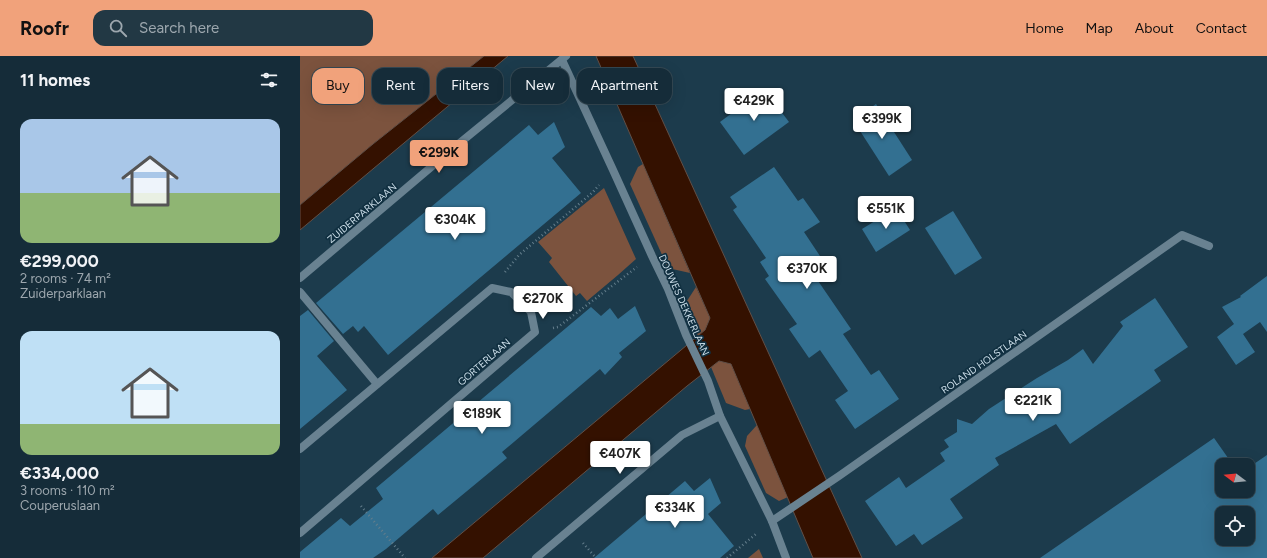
<!DOCTYPE html>
<meta charset="utf-8">
<style>
body{margin:0;font-family:Figtree,sans-serif;background:#223844;color:#f1f3f6;height:100vh;display:flex;flex-direction:column;font-size:15px;white-space:nowrap}
*{box-sizing:border-box;margin:0}
p{font-size:13px;color:#9da7ae}
.icon{flex:none;width:22px;height:22px;fill:none;stroke:currentColor;stroke-width:2;stroke-linecap:round;stroke-linejoin:round}
.map{position:relative;flex:1;overflow:hidden}
.details{display:flex;flex-direction:column;background:#152c39;width:300px}
.details>*{flex:none}
.hud{position:absolute;left:12px;top:12px;width:380px;height:36px;display:flex;gap:8px}
.needle{width:26px;rotate:286deg}
.controls{position:absolute;left:915px;top:402px;display:grid;gap:8px}
.controls a{display:grid;place-items:center;width:40px;height:40px;border-radius:8px;background:#152c39;box-shadow:0 4px 16px #0002,0 0 0 1px #344853;font-size:20px}
.price{position:absolute;translate:-50% -34px;padding:0 9px;border-radius:4px;background:#fff;color:#222;font-size:13px;line-height:26px;filter:drop-shadow(0 1px 2px #0008)}
.price::after{content:'';position:absolute;left:50%;top:24px;width:12px;height:9px;margin-left:-6px;background:inherit;clip-path:polygon(0 0,100% 0,50% 100%)}
.price.on{background:#f1a27b;color:#111}
ul{padding:0;list-style:none}
li{display:grid;align-content:center;gap:8px;height:212px;padding:0 20px}
li span{display:grid;place-items:center;height:124px;border-radius:12px;color:#555}
li>.icon{margin-inline-start:auto}
span .icon{width:72px;height:72px;fill:#fffc;stroke-width:1}
li b{font-size:17px}
h2{display:flex;justify-content:space-between;align-items:center;height:48px;padding:0 20px;font-size:17px}
.chip{padding:0 14px;border-radius:12px;background:#152c39;box-shadow:0 4px 16px #0002,0 0 0 1px #344853;font-size:14px;line-height:36px}
.chip.on{background:#f1a27b;color:#111}
header{display:flex;align-items:center;gap:24px;box-sizing:border-box;height:56px;padding:0 20px;background:#f1a27b;color:#111}
header strong{font-size:19px}
nav{display:flex;gap:22px;margin-inline-start:auto;font-size:14px}
.search{width:280px;height:36px;background:#223844;display:flex;align-items:center;gap:10px;box-sizing:border-box;padding:0 14px;border-radius:12px;color:#9da7ae;font-size:15px}
main{display:flex;flex:1;min-height:0}
.map>svg:first-child{display:block}
.green{fill:#7c533e}
.water{fill:#341100;stroke:#624f46}
.building{fill:#337091;fill-rule:evenodd}
.lines{fill:none;stroke-linecap:round;stroke-linejoin:round}
.path{stroke:#647e8c;stroke-width:2.5;stroke-dasharray:1 3;stroke-linecap:butt}
.minor{stroke:#698291;stroke-width:8}
.labels{text-anchor:middle;dominant-baseline:central;stroke-width:3.5;stroke-linejoin:round;paint-order:stroke}
.street-label{font-size:10px;fill:#cddfea;stroke:#113041}
</style>
<header>
<strong>Roofr</strong>
<div class="search"><svg class="icon" aria-label="search" viewBox="0 0 24 24"><circle cx="10" cy="10" r="6"/><path d="M15 15l6 6"/></svg>Search here</div>
<nav><a>Home</a><a>Map</a><a>About</a><a>Contact</a></nav>
</header>
<main>
<section class="details">
<h2>11 homes<svg class="icon" aria-label="filters" viewBox="0 0 24 24"><path d="M4 7h16M4 17h16"/><circle cx="9" cy="7" r="2"/><circle cx="15" cy="17" r="2"/></svg></h2>
<ul>
<li><span style="background:linear-gradient(#a9c7e8 60%,#8fb573 0)"><svg class="icon" aria-label="home" viewBox="0 0 24 24"><path d="M3 11l9-7 9 7M6 9v11h12V9"/></svg></span><div><b>€299,000</b><p>2 rooms · 74 m²</p><p>Zuiderparklaan</p></div></li>
<li><span style="background:linear-gradient(#bfe0f5 75%,#8fb573 0)"><svg class="icon" aria-label="home" viewBox="0 0 24 24"><path d="M3 11l9-7 9 7M6 9v11h12V9"/></svg></span><div><b>€334,000</b><p>3 rooms · 110 m²</p><p>Couperuslaan</p></div></li>
</ul>
</section>
<div class="map">
<svg width="967" height="502" viewBox="0 0 967 502">
<rect width="100%" height="100%" fill="#1c3b4c"/>
<g class="green">
<polygon points="0,0 184,0 73,88 0,149"/>
<polygon points="343,108 390,217 368,212 330,128 338,111"/>
<polygon points="304,132 336,203 318,219 287,245 280,237 276,240 249,206 252,202 238,186"/>
<polygon points="396,231 410,262 405,274 398,280 385,248"/>
<polygon points="419,305 431,308 450,353 445,354 426,347 411,311"/>
<polygon points="457,369 488,441 479,445 466,437 445,390 447,380"/>
<polygon points="459,493 463,502 448,502"/>
</g>
<g class="water">
<polygon points="184,0 208,0 0,174 0,149 73,88"/>
<polygon points="296,0 333,0 562,502 513,502 431,308 419,305 387,330 183,502 132,502 405,274 410,262"/>
</g>
<g class="building">
<polygon points="464,33 489,66 444,99 420,66"/>
<polygon points="576,48 612,104 589,120 553,64"/>
<polygon points="254,66 265,91 252,102 281,137 88,299 64,270 58,276 53,270 43,278 16,247 229,69 238,79"/>
<polygon points="474,111 498,145 503,142 520,166 504,176 524,206 513,214 515,218 514,219 551,273 543,278 571,319 579,314 599,343 555,373 535,344 548,335 520,294 509,302 489,273 497,268 465,223 469,220 460,206 466,202 433,154 437,151 430,141"/>
<polygon points="596,152 610,174 576,196 562,173"/>
<polygon points="653,155 682,202 655,219 625,172"/>
<polygon points="967,220 967,276 960,266 943,278 955,296 936,309 917,281 934,268 922,251 941,241 940,240"/>
<polygon points="855,242 888,291 854,314 861,325 770,388 756,368 695,402 699,409 650,443 663,462 622,489 614,478 596,490 565,445 599,421 606,432 645,405 640,397 649,391 644,384 657,376 657,363 672,368 689,353 737,322 768,304 783,293 793,308 823,270 820,266"/>
<polygon points="335,250 346,275 319,297 322,301 305,319 300,313 202,396 207,402 138,459 133,453 86,493 73,502 0,502 0,496 41,462 50,470 83,443 76,432 291,251 301,260 310,252 318,263"/>
<polygon points="8,254 34,285 17,300 47,334 0,373 0,260"/>
<path d="M914,382L933,409H922V435H948V412L967,399V502H740ZM922,457H948V483H922Z"/>
<polygon points="410,422 421,447 408,458 434,490 420,502 294,502 385,425 394,435"/>
</g>
<g class="lines">
<g class="path">
<polyline points="205,216 219,199 293,136 299,129"/>
<polyline points="253,272 258,271 337,211"/>
<polyline points="61,450 105,502"/>
<polyline points="283,487 296,502"/>
<polyline points="427,502 456,478"/>
</g>
<g class="minor">
<polyline points="262,4 313,114 352,200 368,233 386,279 408,325 420,360 472,465 486,502"/>
<polyline points="0,222 156,90 266,0"/>
<polyline points="0,236 77,328"/>
<polyline points="0,393 192,232 211,236 231,256 235,276 0,477"/>
<polyline points="472,465 539,420 882,179 909,190"/>
<polyline points="236,502 382,379 420,360"/>
</g>
</g>
<g class="labels">
<g class="street-label">
<text transform="translate(62 157) rotate(-40)">ZUIDERPARKLAAN</text>
<text transform="translate(384 249) rotate(66)">DOUWES DEKKERLAAN</text>
<text transform="translate(184 306) rotate(-41)">GORTERLAAN</text>
<text transform="translate(684 306) rotate(-35)">ROLAND HOLSTLAAN</text>
</g>
</g>
</svg>
<div class="controls">
<a><svg class="needle" viewBox="-14 -14 28 28"><path d="M0-13l5 13h-10z" fill="#e53935"/><path d="M0 13l5-13h-10z" fill="#9da7ae"/></svg></a>
<a><svg class="icon" aria-label="locate" viewBox="0 0 24 24"><circle cx="12" cy="12" r="6"/><path d="M12 2v4M12 18v4M2 12h4M18 12h4"/></svg></a>
</div>
<b class="price" style="left:454px;top:66px">€429K</b>
<b class="price" style="left:582px;top:84px">€399K</b>
<b class="price on" style="left:139px;top:118px">€299K</b>
<b class="price" style="left:586px;top:174px">€551K</b>
<b class="price" style="left:155px;top:185px">€304K</b>
<b class="price" style="left:507px;top:234px">€370K</b>
<b class="price" style="left:243px;top:264px">€270K</b>
<b class="price" style="left:733px;top:366px">€221K</b>
<b class="price" style="left:182px;top:379px">€189K</b>
<b class="price" style="left:320px;top:419px">€407K</b>
<b class="price" style="left:375px;top:473px">€334K</b>
<div class="hud">
<a class="chip on">Buy</a>
<a class="chip">Rent</a>
<a class="chip">Filters</a>
<a class="chip">New</a>
<a class="chip">Apartment</a>
</div>
</div>
</main>
